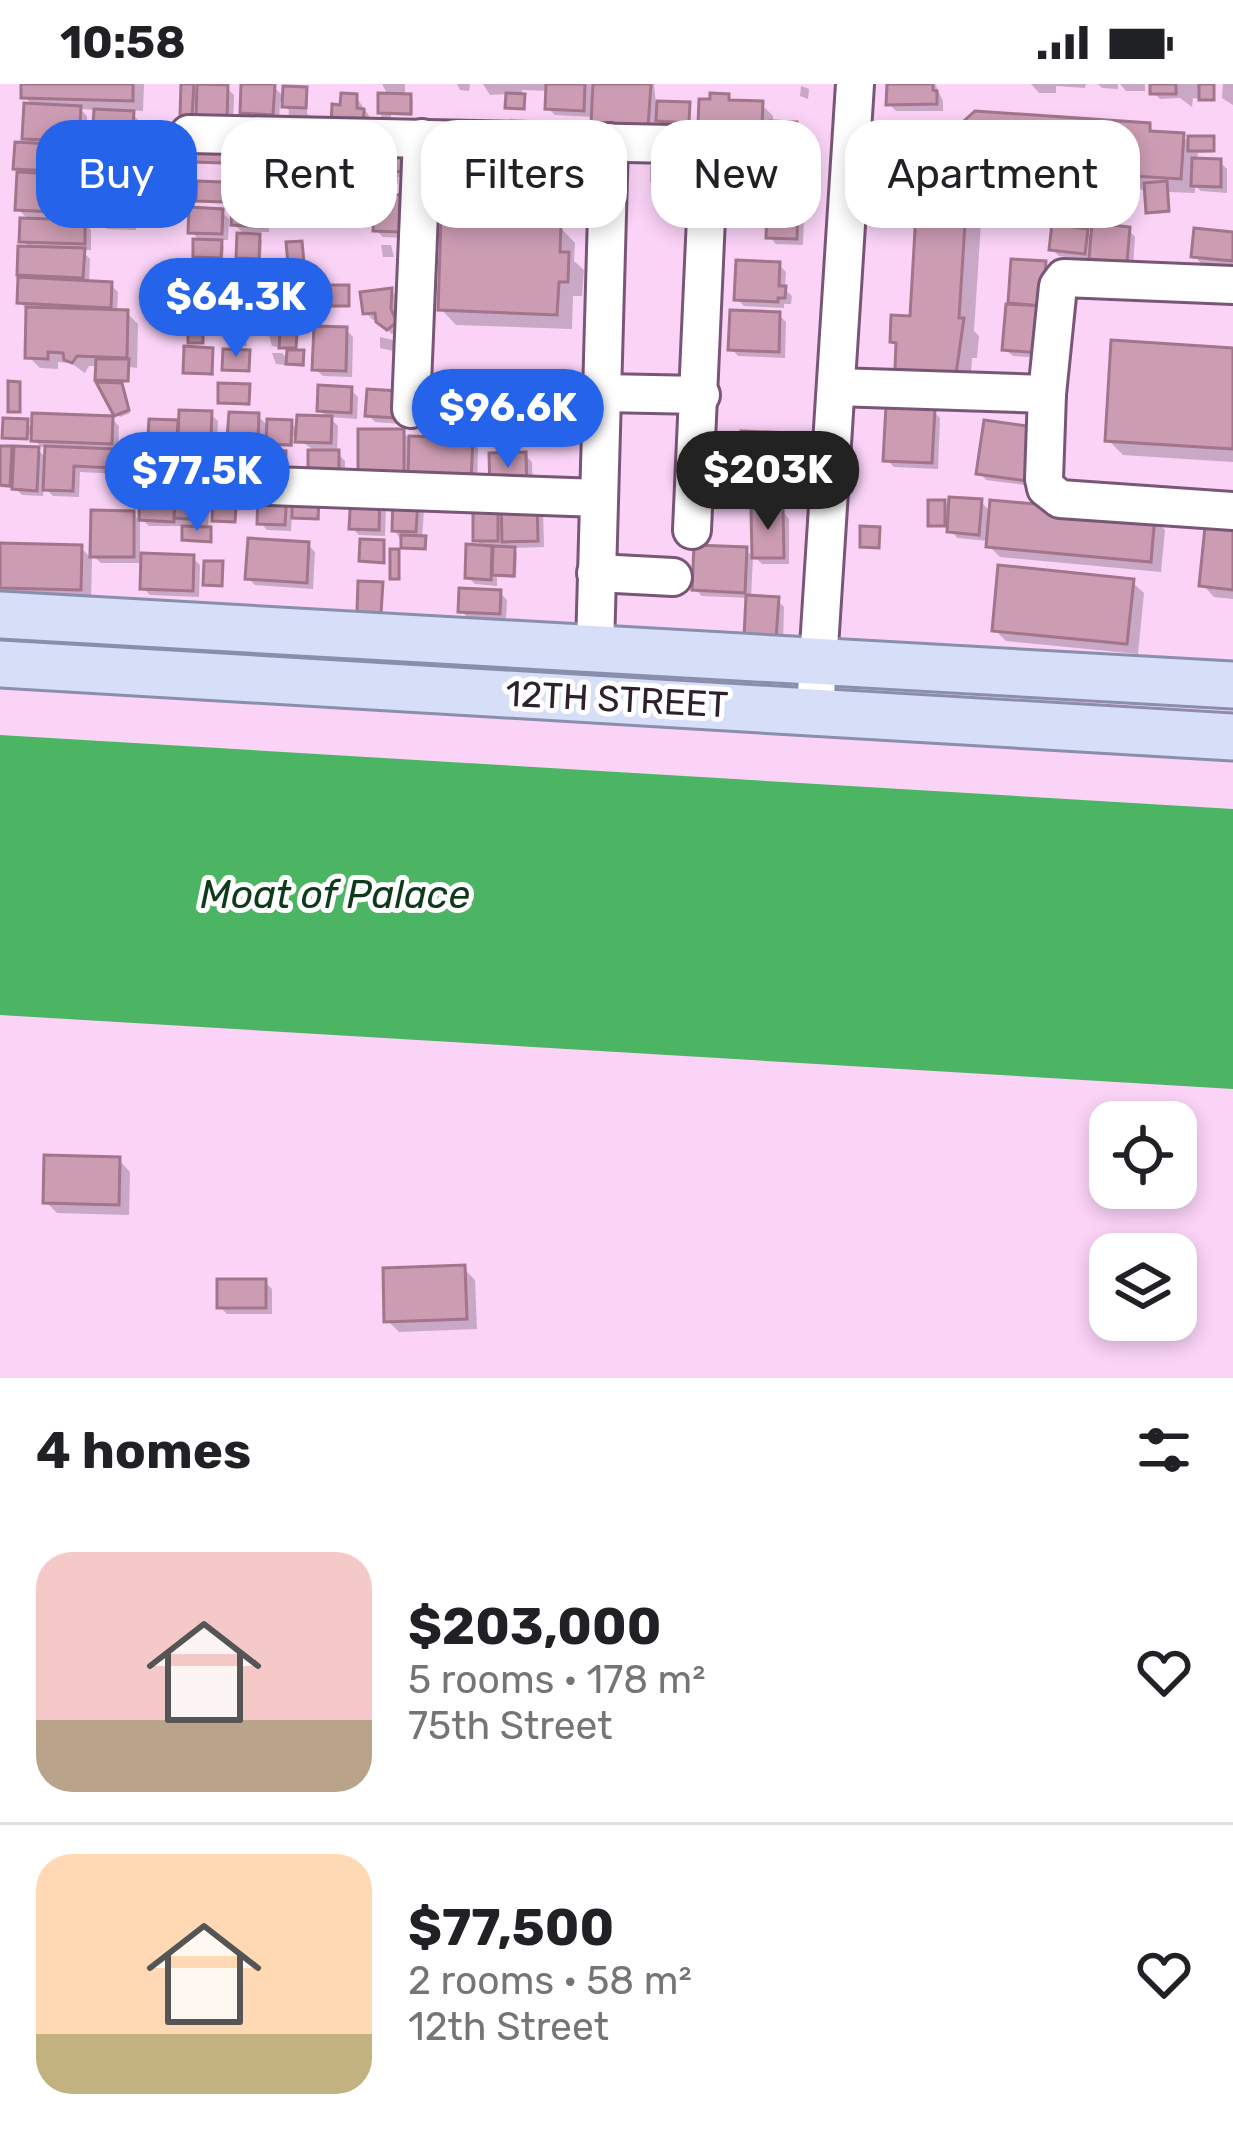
<!DOCTYPE html>
<meta charset="utf-8">
<style>
body{margin:0;font-family:Rubik,sans-serif;background:#f2f2f2;color:#202124;height:100vh;display:flex;flex-direction:column;font-size:45px;white-space:nowrap}
*{box-sizing:border-box;margin:0}
p{font-size:39px;color:#757577}
.icon{flex:none;width:66px;height:66px;fill:none;stroke:currentColor;stroke-width:2;stroke-linecap:round;stroke-linejoin:round}
.map{position:relative;height:1294px;overflow:hidden}
.drawer{display:flex;flex-direction:column;background:#fff;flex:1}
.drawer>*{flex:none}
.hud{position:absolute;left:36px;top:36px;width:1161px;height:108px;display:flex;gap:24px}
.tools{position:absolute;left:1089px;top:1017px;display:grid;gap:24px}
.tools a{display:grid;place-items:center;width:108px;height:108px;border-radius:24px;background:#fff;box-shadow:0 6px 18px #0003;font-size:60px}
.price{position:absolute;translate:-50% -102px;padding:0 27px;border-radius:42px;background:#2563eb;color:#fff;font-size:39px;line-height:78px;filter:drop-shadow(0 3px 6px #0008)}
.price::after{content:'';position:absolute;left:50%;top:72px;width:36px;height:27px;margin-left:-18px;background:inherit;clip-path:polygon(0 0,100% 0,50% 100%)}
.price.current{background:#222;color:#fff}
ul{padding:0;list-style:none}
li{display:flex;align-items:center;gap:36px;height:300px;padding:0 36px}
li+li{border-top:3px solid #e0e0e0}
li span{display:grid;place-items:center;flex:none;width:336px;height:240px;border-radius:36px;color:#555}
li>.icon{margin-inline-start:auto}
span .icon{width:144px;height:144px;fill:#fffc;stroke-width:1}
li b{font-size:51px}
h2{display:flex;justify-content:space-between;align-items:center;height:144px;padding:0 36px;font-size:51px}
.chip{padding:0 42px;border-radius:36px;background:#fff;box-shadow:0 6px 18px #0003;font-size:42px;line-height:108px}
.chip.current{background:#2563eb;color:#fff}
.status{display:flex;justify-content:space-between;align-items:center;height:84px;padding:0 60px;background:#fff;direction:ltr}
.status svg{height:33px;fill:currentColor}
.map>svg:first-child{display:block}
.water{fill:#4bb564}
.shadow{fill:#0003;fill-rule:evenodd}
.building{fill:#cc9cb3;stroke:#a2758a;stroke-width:3}
.lines{fill:none;stroke-linecap:round;stroke-linejoin:round}
.minor-casing{stroke:#785676;stroke-width:42}
.major-casing{stroke:#898eac;stroke-width:51}
.minor{stroke:#fff;stroke-width:36}
.major{stroke:#d6dff7;stroke-width:45}
.labels{text-anchor:middle;dominant-baseline:central;stroke-width:10;stroke-linejoin:round;paint-order:stroke}
.street-label{font-size:36px;fill:#2e202d;stroke:#fff}
.water-label{font-size:39px;font-style:italic;fill:#0f3a1a;stroke:#fff}
</style>
<div class="status"><b>10:58</b><svg viewBox="0 0 49 12"><path d="M0 12V9h3v3zM5 12V6h3v6zM10 12V3h3v9zM15 12V0h3v12zM26 1h20v11H26zM47 4h2v5h-2z"/></svg></div>
<div class="map">
<svg width="1233" height="1294" viewBox="0 0 1233 1294">
<rect width="100%" height="100%" fill="#fad3f7"/>
<polygon class="water" points="0,651 1233,725 1233,1005 0,931"/>
<g class="shadow">
<path d="M24,0H144L143,27L129,26L139,37L138,66L124,65L133,74L131,97L97,95L105,103L132,105L139,112L136,146L107,145L98,136L80,135L91,146V166H81L90,175L89,200L111,201L118,208L117,229H127L138,240L137,284L130,283L129,298H122L130,329L120,333L98,297L99,282H89L85,289L71,279L58,278V285L40,284L28,272L27,225L20,218L21,165H31L22,157L30,137L18,125L20,87L16,83L33,62L25,54L34,23L24,12ZM80,25L97,26L95,57L104,66L85,65L87,32Z"/>
<polygon points="382,0 405,0 405,13 413,16 412,32 391,31 391,45 369,52 343,24 356,13 374,39 374,34 381,34 381,12 389,13"/>
<polygon points="457,0 470,0 469,7 460,6"/>
<polygon points="483,0 654,0 656,20 688,21 690,40 662,39 655,32 655,48 601,46 594,33 555,31 548,24 549,7 522,6 526,26 511,26 509,10 490,11"/>
<polygon points="890,0 935,0 943,17 943,27 896,27 889,20"/>
<polygon points="1031,0 1086,0 1085,4 1056,2 1056,9 1039,9"/>
<polygon points="1098,0 1118,0 1118,5 1102,4"/>
<polygon points="1120,0 1145,0 1145,7 1126,7"/>
<polygon points="1153,0 1215,0 1215,17 1193,14 1192,23 1180,14 1160,15 1153,8"/>
<polygon points="1223,0 1233,0 1233,21 1222,14"/>
<polygon points="801,2 809,5 808,15 800,12"/>
<polygon points="193,3 200,10 227,4 234,11 233,42 206,41 194,29 194,33 186,33 183,30"/>
<polygon points="274,3 285,14 306,5 308,8 307,30 312,33 312,44 288,41 289,26 280,18 279,37 250,35 243,28"/>
<polygon points="728,13 734,19 761,20 773,32 773,40 796,41 803,48 802,76 779,75 771,68 771,79 706,77 711,82 709,124 668,122 661,115 661,102 655,95 662,86 662,73 709,75 700,66"/>
<polygon points="1149,42 1157,50 1182,52 1191,61 1212,55 1215,68 1198,69 1197,77 1220,78 1227,85 1227,109 1201,107 1195,102 1195,109 1169,108 1170,129 1151,130 1147,106 1018,98 982,123 974,247 979,252 977,274 972,274 970,304 913,299 898,284 899,263 893,257 913,235 922,78"/>
<polygon points="247,58 312,69 311,94 284,93 272,81 271,98 252,98 245,91"/>
<polygon points="380,63 410,94 398,93 398,100 386,99 379,92"/>
<polygon points="360,65 367,72 366,98 334,96 327,89"/>
<polygon points="497,74 505,81 503,130 452,128 444,120"/>
<polygon points="263,108 270,115 269,148 254,148 262,156 261,176 239,173 246,152 229,135 228,156 218,156 224,162 223,176 198,174 196,172 202,158 191,148 222,128 234,140"/>
<polygon points="370,113 408,154 383,153 376,146"/>
<polygon points="797,123 804,130 803,161 776,160 769,152"/>
<polygon points="519,133 529,142 560,143 575,159 574,177 584,186 582,212 573,212 572,245 456,241 441,225 504,141"/>
<polygon points="1128,145 1135,153 1133,183 1059,172 1052,165 1087,148 1094,155"/>
<polygon points="1233,151 1233,182 1201,179 1194,172"/>
<polygon points="381,161 391,161 394,173 383,173"/>
<polygon points="187,176 190,186 184,188 180,177"/>
<polygon points="1014,178 1044,180 1051,187 1046,274 1013,272 1005,265"/>
<polygon points="779,181 786,188 785,206 792,212 791,220 784,220 784,224 744,222 737,215"/>
<polygon points="203,186 218,190 218,198 212,198 222,208 221,237 197,236 189,229 208,201 202,195"/>
<polygon points="261,203 263,217 252,217 259,224 259,235 239,234 237,216 232,213"/>
<polygon points="296,207 303,215 302,246 289,246 275,228"/>
<polygon points="391,207 398,214 401,249 391,250 381,235 373,236 366,229"/>
<polygon points="779,231 786,238 785,274 738,272 731,264"/>
<polygon points="346,246 353,253 352,293 323,292 315,285"/>
<polygon points="235,251 245,251 247,262 238,262"/>
<polygon points="269,251 295,253 298,269 305,272 305,283 276,280 272,269 282,269 289,276 294,266 272,262"/>
<polygon points="380,253 393,256 393,267 380,264"/>
<polygon points="1233,266 1233,378 1123,371 1108,356"/>
<polygon points="212,267 214,292 186,288"/>
<polygon points="249,303 250,322 221,318"/>
<polygon points="351,306 358,313 357,335 329,333 338,342 337,369 345,377 345,404 311,396 311,364 293,352 293,363 272,362 264,354 263,369 287,373 286,395 260,391 261,363 237,361 230,354 258,332 270,344 291,339 299,347 329,335 320,326"/>
<polygon points="370,308 402,340 375,338 368,331"/>
<polygon points="492,312 500,319 498,353 466,352 478,364 477,403 368,404 403,348 410,355 443,356 431,344"/>
<polygon points="933,327 940,334 938,385 894,383 886,375"/>
<polygon points="210,330 218,337 217,360 188,359 179,349 178,355 151,351 176,339 181,344"/>
<polygon points="112,335 119,342 118,366 112,365 121,375 121,390 80,388 79,413 53,412 44,403 43,412 22,411 15,404 0,403 0,365 10,365 16,371 38,366 47,375 48,363 41,363 29,350 29,356 5,353 26,338 35,347"/>
<polygon points="1034,346 1034,402 986,396 979,388"/>
<polygon points="789,352 796,359 794,414 748,412 741,404"/>
<polygon points="525,371 532,378 533,411 492,372"/>
<polygon points="261,411 318,419 320,436 297,435 292,430 291,447 267,446 260,438"/>
<polygon points="354,411 386,420 385,452 359,451 352,444"/>
<polygon points="210,414 208,445 212,449 212,459 188,458 185,442 149,442 142,435"/>
<polygon points="396,416 424,425 422,454 427,457 427,466 404,462 395,446"/>
<polygon points="981,418 992,429 1154,434 1165,446 1161,488 1000,473 989,462 989,457 957,454 950,444 931,441 944,419 952,426"/>
<polygon points="476,420 543,427 544,463 512,464 517,469 516,494 497,493 497,502 475,500 468,493 484,464 476,456"/>
<polygon points="782,427 789,435 789,480 762,480 755,473"/>
<polygon points="133,430 140,437 140,472 193,474 200,481 199,513 150,511 143,504 144,479 101,479 93,472"/>
<polygon points="1233,439 1233,515 1214,513 1203,501"/>
<polygon points="308,461 315,468 313,505 255,501 248,494"/>
<polygon points="0,462 81,464 92,475 91,517 0,512"/>
<polygon points="746,466 753,473 751,515 777,516 784,523 783,560 754,559 749,514 702,512 695,505"/>
<polygon points="1132,498 1144,509 1138,570 1006,557 995,546"/>
<polygon points="500,509 507,516 506,536 468,534 461,527"/>
<polygon points="119,1076 130,1088 129,1131 57,1129 46,1118"/>
<polygon points="463,1184 475,1196 477,1245 399,1248 387,1236"/>
<polygon points="265,1198 272,1205 272,1230 227,1230 220,1223"/>
</g>
<g class="building">
<polygon points="21,0 133,0 133,17 21,14"/>
<polygon points="181,0 194,0 192,32 180,31"/>
<polygon points="197,0 228,1 227,36 196,35"/>
<polygon points="241,0 275,0 273,31 240,29"/>
<polygon points="546,0 585,0 584,27 545,25"/>
<polygon points="593,0 651,0 648,43 591,40"/>
<polygon points="887,0 933,0 933,6 937,7 937,20 886,21"/>
<rect x="1150" y="0" width="26" height="10"/>
<rect x="1199" y="0" width="15" height="16"/>
<polygon points="283,2 307,3 306,24 282,23"/>
<polygon points="341,9 357,10 357,24 364,25 363,46 331,45 332,20 340,21"/>
<polygon points="378,9 411,10 411,30 378,29"/>
<polygon points="506,9 525,10 524,25 505,24"/>
<polygon points="710,9 729,10 729,16 763,17 761,69 697,67 699,15 710,15"/>
<polygon points="657,17 690,18 689,39 656,37"/>
<polygon points="24,19 81,22 79,57 22,55"/>
<polygon points="94,25 134,27 132,60 92,58"/>
<polygon points="975,27 1150,39 1150,47 1184,49 1181,95 1002,84 967,108 959,234 964,234 956,290 895,285 896,259 890,258 891,231 910,232 919,77"/>
<polygon points="770,37 797,38 796,70 769,69"/>
<polygon points="869,42 889,43 888,75 868,74"/>
<rect x="1188" y="52" width="26" height="15"/>
<polygon points="192,54 226,56 225,79 191,78"/>
<polygon points="244,55 267,56 265,93 242,92"/>
<polygon points="275,57 306,59 305,88 274,87"/>
<polygon points="15,58 127,64 125,91 13,85"/>
<polygon points="325,60 361,62 360,92 324,90"/>
<polygon points="378,60 406,62 404,88 392,87 392,94 376,93"/>
<polygon points="443,69 499,71 497,124 441,122"/>
<polygon points="659,70 705,72 703,118 658,116 658,97 652,97 652,83 659,83"/>
<polygon points="1192,74 1221,75 1221,103 1191,102"/>
<polygon points="17,88 99,92 97,130 15,126"/>
<polygon points="197,97 223,98 223,118 196,117"/>
<polygon points="1167,97 1169,127 1146,129 1144,99"/>
<polygon points="100,100 133,102 130,141 97,139"/>
<polygon points="233,103 265,105 263,143 231,141"/>
<polygon points="324,109 345,110 344,139 322,139"/>
<polygon points="367,110 403,111 402,148 373,147 374,129 367,129"/>
<polygon points="767,118 798,120 797,155 766,154"/>
<polygon points="189,123 223,125 222,150 188,149"/>
<polygon points="501,129 521,130 520,139 561,140 560,168 569,168 568,198 559,198 557,231 438,226 441,135 501,138"/>
<polygon points="20,134 85,136 85,160 19,158"/>
<polygon points="1092,139 1130,143 1127,178 1089,175"/>
<polygon points="1052,140 1088,145 1085,170 1049,166"/>
<polygon points="1194,144 1233,148 1233,177 1191,173"/>
<polygon points="237,149 260,150 259,175 236,174"/>
<polygon points="193,155 222,156 221,174 193,173"/>
<polygon points="302,157 304,179 288,180 286,158"/>
<polygon points="18,162 85,164 83,194 17,191"/>
<polygon points="1011,175 1046,177 1043,222 1008,219"/>
<polygon points="227,176 245,176 245,189 227,188"/>
<polygon points="736,176 780,178 779,202 786,202 785,214 778,214 778,218 734,216"/>
<polygon points="18,193 112,198 111,224 17,219"/>
<polygon points="188,197 216,198 215,231 186,230"/>
<polygon points="229,198 262,200 261,216 229,214"/>
<polygon points="318,201 349,201 349,222 317,222"/>
<polygon points="272,203 297,205 296,241 279,240 280,229 272,229"/>
<polygon points="392,204 391,225 397,238 387,246 376,238 375,229 363,230 360,208"/>
<polygon points="234,218 258,218 258,233 233,233"/>
<polygon points="1006,220 1043,222 1040,269 1002,266"/>
<polygon points="26,223 128,226 127,274 77,272 72,279 64,276 63,269 48,268 48,275 25,274"/>
<polygon points="730,226 780,228 779,268 728,266"/>
<polygon points="314,242 347,243 346,287 312,286"/>
<rect x="188" y="245" width="15" height="14"/>
<polygon points="280,249 297,250 296,264 279,264"/>
<polygon points="1111,256 1233,264 1233,365 1105,357"/>
<polygon points="184,262 213,264 212,290 183,289"/>
<polygon points="223,265 250,266 249,287 222,286"/>
<polygon points="287,266 304,266 303,281 286,280"/>
<polygon points="96,275 129,275 128,297 95,296"/>
<polygon points="8,297 20,298 20,328 8,328"/>
<polygon points="96,298 122,299 129,326 114,332"/>
<polygon points="218,299 250,300 249,320 218,319"/>
<polygon points="318,301 352,303 351,329 317,327"/>
<polygon points="367,305 398,307 396,334 365,332"/>
<polygon points="429,308 494,309 492,347 428,345"/>
<polygon points="886,321 935,324 932,379 883,377"/>
<polygon points="179,326 212,327 211,354 178,353"/>
<polygon points="229,328 259,329 258,357 227,355"/>
<polygon points="32,329 113,332 112,360 31,357"/>
<polygon points="297,331 332,332 331,359 295,358"/>
<polygon points="3,334 28,335 27,355 2,354"/>
<polygon points="149,335 178,336 177,353 148,352"/>
<polygon points="267,335 292,336 291,361 266,360"/>
<polygon points="984,336 1035,343 1027,397 976,390"/>
<polygon points="358,345 404,345 404,399 358,398"/>
<polygon points="741,347 791,349 788,408 738,406"/>
<polygon points="409,352 473,354 471,397 408,395"/>
<polygon points="149,359 172,360 171,384 148,383"/>
<polygon points="0,362 12,362 10,402 0,401"/>
<polygon points="14,362 39,363 37,407 12,405"/>
<polygon points="45,362 115,365 114,384 74,382 73,407 43,406"/>
<polygon points="175,362 198,363 197,386 174,386"/>
<polygon points="203,364 246,366 245,389 202,387"/>
<polygon points="258,365 286,367 285,394 257,392"/>
<rect x="308" y="366" width="31" height="32"/>
<polygon points="526,368 527,405 490,405 489,369"/>
<polygon points="140,402 176,403 174,438 139,436"/>
<polygon points="176,403 204,404 202,436 174,434"/>
<polygon points="213,407 237,408 235,438 212,437"/>
<polygon points="258,408 287,409 285,441 257,440"/>
<polygon points="351,408 380,410 379,446 349,445"/>
<polygon points="393,413 418,415 416,448 392,447"/>
<polygon points="949,413 982,415 979,451 947,448"/>
<polygon points="292,415 319,416 318,435 292,434"/>
<rect x="928" y="416" width="17" height="26"/>
<polygon points="990,416 1155,431 1151,478 986,463"/>
<rect x="473" y="417" width="25" height="40"/>
<polygon points="537,417 538,457 502,458 501,418"/>
<polygon points="783,424 784,474 752,474 751,425"/>
<polygon points="91,426 134,427 134,473 90,473"/>
<polygon points="1206,433 1233,436 1233,506 1199,502"/>
<polygon points="182,442 211,443 211,458 182,456"/>
<polygon points="860,442 880,443 879,464 860,463"/>
<polygon points="401,451 426,452 425,465 401,464"/>
<polygon points="248,454 309,458 307,499 245,495"/>
<polygon points="360,455 384,456 384,479 359,477"/>
<polygon points="0,459 82,461 81,506 0,504"/>
<polygon points="466,460 492,462 491,496 465,494"/>
<polygon points="694,461 747,463 745,509 692,506"/>
<polygon points="493,462 515,463 514,492 492,491"/>
<rect x="390" y="465" width="9" height="30"/>
<polygon points="141,469 194,471 193,507 140,505"/>
<polygon points="204,477 223,477 222,502 203,501"/>
<polygon points="998,481 1134,495 1127,560 992,547"/>
<polygon points="358,497 383,498 381,530 357,528"/>
<polygon points="459,504 501,506 500,530 458,528"/>
<polygon points="746,511 779,513 776,555 744,553"/>
<polygon points="44,1071 120,1073 119,1121 43,1119"/>
<polygon points="465,1181 467,1235 384,1238 383,1184"/>
<rect x="217" y="1195" width="49" height="29"/>
</g>
<g class="lines">
<g class="minor-casing">
<g id="minor">
<polyline points="189,50 673,60"/>
<polyline points="1233,201 1064,194 1058,202 1047,310 1044,395 1046,404 1060,415 1233,427"/>
<polyline points="836,303 1047,310"/>
<polyline points="603,309 701,311"/>
<polyline points="411,325 422,54"/>
<polyline points="162,398 599,414"/>
<polyline points="692,446 706,134"/>
<polyline points="596,489 673,493"/>
<polyline points="595,563 609,58"/>
<polyline points="815,626 855,0"/>
</g>
</g>
<g class="major-casing">
<g id="major">
<polyline points="0,531 1233,601"/>
<polyline points="0,580 1233,653"/>
</g>
</g>
<use href="#minor" class="minor"/>
<use href="#major" class="major"/>
</g>
<g class="labels">
<g class="street-label">
<text transform="translate(617 615) rotate(3)">12TH STREET</text>
</g>
<g class="water-label">
<text x="335" y="811">Moat of Palace</text>
</g>
</g>
</svg>
<div class="tools">
<a><svg class="icon" aria-label="locate" viewBox="0 0 24 24"><circle cx="12" cy="12" r="6"/><path d="M12 2v4M12 18v4M2 12h4M18 12h4"/></svg></a>
<a><svg class="icon" aria-label="layers" viewBox="0 0 24 24"><path d="M12 4l9 5-9 5-9-5zM3 14l9 5 9-5"/></svg></a>
</div>
<b class="price" style="left:236px;top:276px">$64.3K</b>
<b class="price" style="left:508px;top:387px">$96.6K</b>
<b class="price current" style="left:768px;top:449px">$203K</b>
<b class="price" style="left:197px;top:450px">$77.5K</b>
<div class="hud">
<a class="chip current">Buy</a>
<a class="chip">Rent</a>
<a class="chip">Filters</a>
<a class="chip">New</a>
<a class="chip">Apartment</a>
</div>
</div>
<section class="drawer">
<h2>4 homes<svg class="icon" aria-label="filters" viewBox="0 0 24 24"><path d="M4 7h16M4 17h16"/><circle cx="9" cy="7" r="2"/><circle cx="15" cy="17" r="2"/></svg></h2>
<ul>
<li><span style="background:linear-gradient(#f6c9c9 70%,#b9a48a 0)"><svg class="icon" aria-label="home" viewBox="0 0 24 24"><path d="M3 11l9-7 9 7M6 9v11h12V9"/></svg></span><div><b>$203,000</b><p>5 rooms · 178 m²</p><p>75th Street</p></div><svg class="icon" aria-label="heart" viewBox="0 0 24 24"><path d="M12 20l-8-8c-3-5 5-10 8-4 3-6 11-1 8 4z"/></svg></li>
<li><span style="background:linear-gradient(#ffd9b3 75%,#c2b280 0)"><svg class="icon" aria-label="home" viewBox="0 0 24 24"><path d="M3 11l9-7 9 7M6 9v11h12V9"/></svg></span><div><b>$77,500</b><p>2 rooms · 58 m²</p><p>12th Street</p></div><svg class="icon" aria-label="heart" viewBox="0 0 24 24"><path d="M12 20l-8-8c-3-5 5-10 8-4 3-6 11-1 8 4z"/></svg></li>
</ul>
</section>
